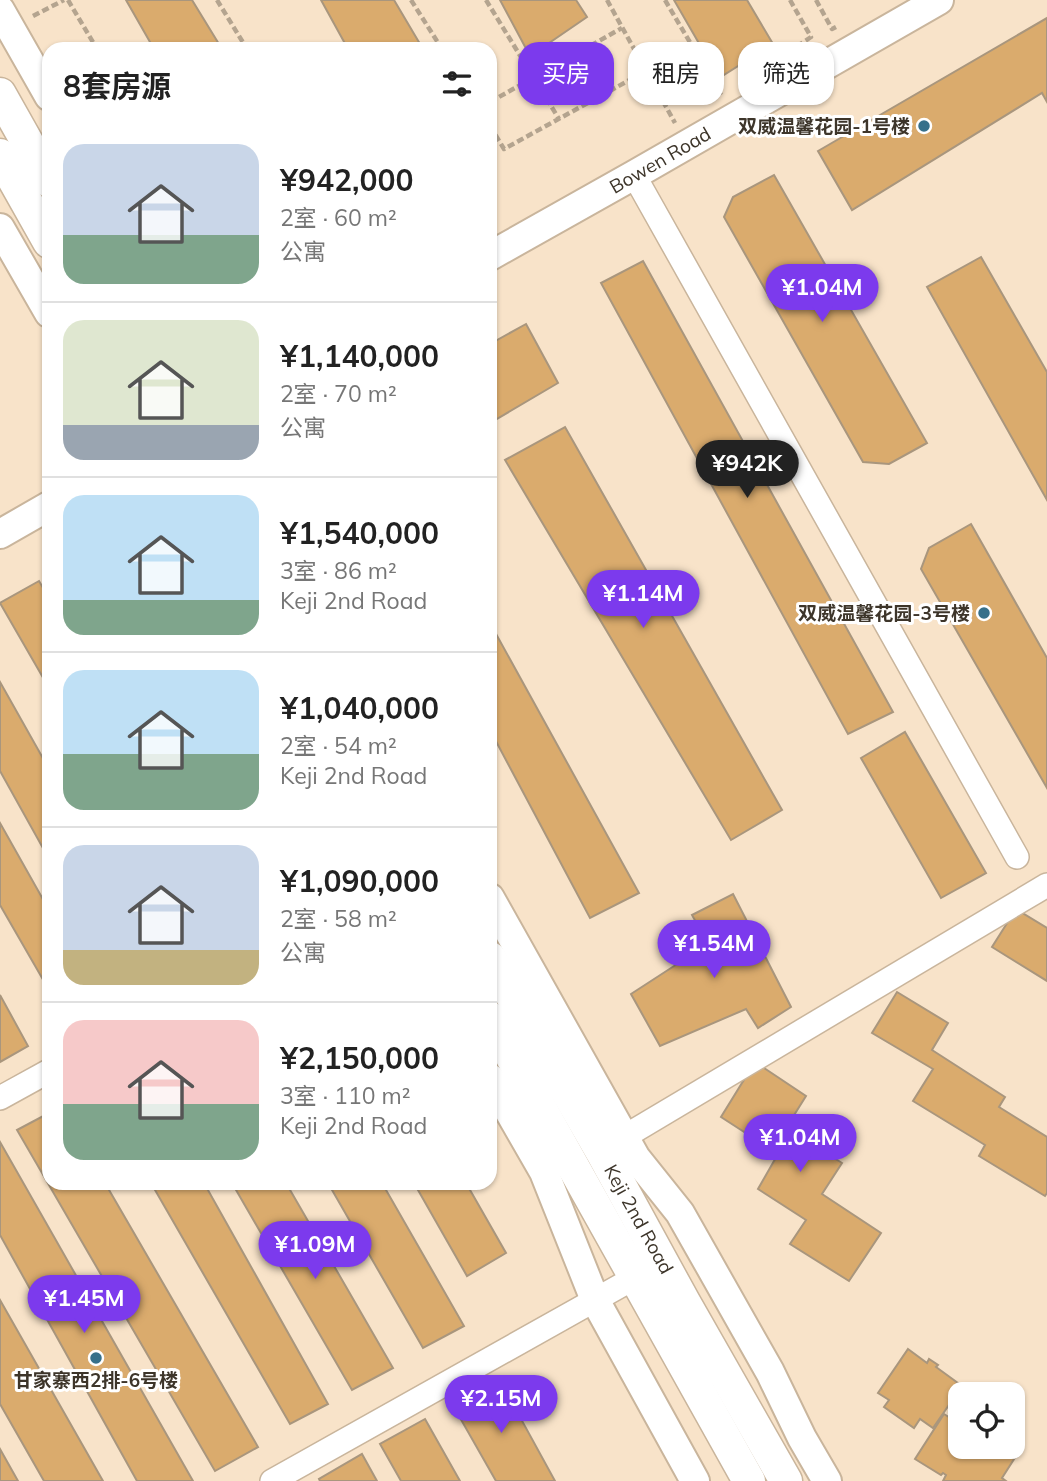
<!DOCTYPE html>
<html lang="zh">
<meta charset="utf-8">
<style>
body{margin:0;font-family:Mulish,"Noto Sans SC",sans-serif;background:#f6f6f6;color:#222;height:100vh;display:flex;flex-direction:column;font-size:26px;white-space:nowrap}
*{box-sizing:border-box;margin:0}
p{font-size:23px;color:#767676}
.icon{flex:none;width:38px;height:38px;fill:none;stroke:currentColor;stroke-width:2;stroke-linecap:round;stroke-linejoin:round}
.map{position:relative;flex:1;overflow:hidden}
.panel{position:absolute;left:42px;top:42px;width:455px;height:1148px;display:flex;flex-direction:column;background:#fff;border-radius:21px;box-shadow:0 2px 5px #0004}
.panel>*{flex:none}
.banner{position:absolute;left:518px;top:42px;width:424px;height:63px;display:flex;gap:14px}
.controls{position:absolute;left:948px;top:1382px;display:grid;gap:14px}
.controls a{display:grid;place-items:center;width:77px;height:77px;border-radius:14px;background:#fff;box-shadow:0 2px 5px #0004;font-size:35px}
.price{position:absolute;translate:-50% -60px;padding:0 16px;border-radius:24px;background:#7c3aed;color:#fff;font-size:23px;line-height:46px;filter:drop-shadow(0 2px 4px #0008)}
.price::after{content:'';position:absolute;left:50%;top:42px;width:21px;height:16px;margin-left:-10px;background:inherit;clip-path:polygon(0 0,100% 0,50% 100%)}
.price.active{background:#222;color:#fff}
ul{padding:0;list-style:none}
li{display:flex;align-items:center;gap:21px;height:175px;padding:0 21px}
li+li{border-top:2px solid #e0e0e0}
li span{display:grid;place-items:center;flex:none;width:196px;height:140px;border-radius:21px;color:#555}
li>.icon{margin-inline-start:auto}
span .icon{width:84px;height:84px;fill:#fffc;stroke-width:1}
li b{font-size:30px}
h2{display:flex;justify-content:space-between;align-items:center;height:84px;padding:0 21px;font-size:30px}
.tag{padding:0 24px;border-radius:21px;background:#fff;box-shadow:0 2px 5px #0004;font-size:24px;line-height:63px}
.tag.active{background:#7c3aed;color:#fff}
.map>svg:first-child{display:block}
.building{fill:#daab6d;stroke:#a9967d;stroke-width:2}
.lines{fill:none;stroke-linecap:round;stroke-linejoin:round}
.minor-casing{stroke:#c9b59c;stroke-width:26}
.tertiary-casing{stroke:#c9b59c;stroke-width:32}
.secondary-casing{stroke:#c9b59c;stroke-width:35}
.path{stroke:#b4a48f;stroke-width:4.5;stroke-dasharray:7 3.5;stroke-linecap:butt}
.minor{stroke:#fff;stroke-width:23}
.tertiary{stroke:#fff;stroke-width:28}
.secondary{stroke:#fff;stroke-width:32}
.poi-dot{fill:#37708a;stroke:#fff;stroke-width:2.5}
.labels{text-anchor:middle;dominant-baseline:central;stroke-width:6;stroke-linejoin:round;paint-order:stroke}
.poi-label{font-size:19px;font-weight:bold;fill:#3d352a;stroke:#fff;text-anchor:end}
.street-label{font-size:19px;fill:#3d352a;stroke:#fff}
</style>
<div class="map">
<svg width="1047" height="1481" viewBox="0 0 1047 1481">
<rect width="100%" height="100%" fill="#f8e3c9"/>
<g class="building">
<polygon points="126,0 192,0 222,49 154,49"/>
<polygon points="321,0 394,0 423,49 348,49"/>
<polygon points="500,0 576,0 587,17 530,56"/>
<polygon points="674,0 747,0 773,44 719,78"/>
<polygon points="1047,18 1047,102 1042,93 852,210 818,151"/>
<polygon points="774,175 927,443 889,464 863,462 724,217 733,197"/>
<polygon points="981,257 1047,372 1047,500 927,287"/>
<polygon points="643,261 893,712 848,734 601,283"/>
<polygon points="526,324 558,383 490,423 490,344"/>
<polygon points="565,427 782,810 731,840 505,460"/>
<polygon points="971,524 1047,658 1047,788 921,569 929,548"/>
<polygon points="39,581 49,598 49,688 0,603"/>
<polygon points="490,623 639,893 590,918 490,730"/>
<polygon points="0,682 49,769 49,859 0,771"/>
<polygon points="905,732 986,873 941,898 861,758"/>
<polygon points="0,823 49,910 49,990 0,905"/>
<polygon points="733,894 791,1007 758,1028 746,1009 660,1046 631,994 708,944 692,915"/>
<polygon points="1016,909 1047,928 1047,981 992,947"/>
<polygon points="897,992 948,1023 932,1050 1005,1097 999,1107 1047,1137 1047,1193 1045,1196 979,1156 985,1145 913,1101 933,1069 872,1033"/>
<polygon points="0,995 28,1046 0,1062"/>
<polygon points="755,1062 806,1096 786,1128 842,1163 822,1194 881,1233 849,1281 790,1244 806,1220 758,1189 778,1154 721,1117"/>
<polygon points="49,1113 49,1183 105,1183 258,1447 215,1471 17,1130"/>
<polygon points="0,1142 193,1481 137,1481 0,1235"/>
<polygon points="151,1183 204,1183 328,1404 290,1424"/>
<polygon points="232,1183 286,1183 393,1368 352,1390"/>
<polygon points="328,1183 382,1183 464,1326 423,1348"/>
<polygon points="414,1183 466,1183 506,1253 467,1276"/>
<polygon points="0,1300 103,1481 44,1481 0,1404"/>
<polygon points="908,1349 927,1363 929,1359 938,1365 936,1367 962,1386 933,1428 920,1419 914,1428 884,1407 889,1400 878,1393"/>
<polygon points="498,1377 555,1481 496,1481 451,1402"/>
<polygon points="944,1414 955,1421 951,1426 961,1432 958,1437 961,1438 961,1447 993,1447 1002,1453 1004,1449 1016,1456 1002,1478 1006,1481 943,1481 946,1475 943,1473 941,1475 915,1459"/>
<polygon points="425,1419 460,1481 401,1481 380,1444"/>
<polygon points="0,1449 18,1481 0,1481"/>
<polygon points="362,1454 377,1481 320,1481 319,1479"/>
</g>
<g class="lines">
<g class="minor-casing">
<g id="minor">
<polyline points="634,175 1017,857"/>
<polyline points="0,1098 49,1071"/>
<polyline points="624,1137 1047,885"/>
<polyline points="272,1481 636,1277"/>
</g>
</g>
<g class="tertiary-casing">
<g id="tertiary">
<polyline points="0,10 49,96"/>
<polyline points="0,228 49,313"/>
<polyline points="490,256 634,175 939,0"/>
<polyline points="0,534 49,506"/>
<polyline points="490,898 636,1158 680,1213 770,1372 802,1438 827,1481"/>
<polyline points="490,1078 544,1172 595,1300 695,1481"/>
</g>
</g>
<g class="secondary-casing">
<g id="secondary">
<polyline points="0,94 49,181"/>
<polyline points="0,155 49,242"/>
<polyline points="490,958 603,1154 684,1302 786,1481"/>
<polyline points="490,1018 749,1481"/>
</g>
</g>
<g class="path">
<polyline points="68,0 97,49"/>
<polyline points="217,0 247,49"/>
<polyline points="411,0 442,49"/>
<polyline points="486,0 559,119"/>
<polyline points="607,0 675,123"/>
<polyline points="665,0 721,95"/>
<polyline points="790,0 811,37 796,47"/>
<polyline points="816,0 832,29 836,27"/>
<polyline points="33,16 64,0"/>
<polyline points="490,102 622,28"/>
<polyline points="490,126 504,149 646,71"/>
</g>
<use href="#minor" class="minor"/>
<use href="#tertiary" class="tertiary"/>
<use href="#secondary" class="secondary"/>
</g>
<g class="poi-dot">
<circle cx="924" cy="126" r="7"/>
<circle cx="984" cy="613" r="7"/>
<circle cx="96" cy="1358" r="7"/>
</g>
<g class="labels">
<g class="poi-label">
<text x="910" y="126">双威温馨花园-1号楼</text>
<text x="970" y="613">双威温馨花园-3号楼</text>
<text x="96" y="1380" text-anchor="middle">甘家寨西2排-6号楼</text>
</g>
<g class="street-label">
<text transform="translate(660 160) rotate(-30)">Bowen Road</text>
<text transform="translate(639 1219) rotate(61)">Keji 2nd Road</text>
</g>
</g>
</svg>
<div class="controls">
<a><svg class="icon" aria-label="locate" viewBox="0 0 24 24"><circle cx="12" cy="12" r="6"/><path d="M12 2v4M12 18v4M2 12h4M18 12h4"/></svg></a>
</div>
<b class="price" style="left:822px;top:324px">¥1.04M</b>
<b class="price active" style="left:747px;top:500px">¥942K</b>
<b class="price" style="left:643px;top:630px">¥1.14M</b>
<b class="price" style="left:714px;top:980px">¥1.54M</b>
<b class="price" style="left:800px;top:1174px">¥1.04M</b>
<b class="price" style="left:315px;top:1281px">¥1.09M</b>
<b class="price" style="left:84px;top:1335px">¥1.45M</b>
<b class="price" style="left:501px;top:1435px">¥2.15M</b>
<div class="banner">
<a class="tag active">买房</a>
<a class="tag">租房</a>
<a class="tag">筛选</a>
</div>
<section class="panel">
<h2>8套房源<svg class="icon" aria-label="filters" viewBox="0 0 24 24"><path d="M4 7h16M4 17h16"/><circle cx="9" cy="7" r="2"/><circle cx="15" cy="17" r="2"/></svg></h2>
<ul>
<li><span style="background:linear-gradient(#c9d6e8 65%,#7fa58c 0)"><svg class="icon" aria-label="home" viewBox="0 0 24 24"><path d="M3 11l9-7 9 7M6 9v11h12V9"/></svg></span><div><b>¥942,000</b><p>2室 · 60 m²</p><p>公寓</p></div></li>
<li><span style="background:linear-gradient(#dfe7d0 75%,#9aa5b1 0)"><svg class="icon" aria-label="home" viewBox="0 0 24 24"><path d="M3 11l9-7 9 7M6 9v11h12V9"/></svg></span><div><b>¥1,140,000</b><p>2室 · 70 m²</p><p>公寓</p></div></li>
<li><span style="background:linear-gradient(#bfe0f5 75%,#7fa58c 0)"><svg class="icon" aria-label="home" viewBox="0 0 24 24"><path d="M3 11l9-7 9 7M6 9v11h12V9"/></svg></span><div><b>¥1,540,000</b><p>3室 · 86 m²</p><p>Keji 2nd Road</p></div></li>
<li><span style="background:linear-gradient(#bfe0f5 60%,#7fa58c 0)"><svg class="icon" aria-label="home" viewBox="0 0 24 24"><path d="M3 11l9-7 9 7M6 9v11h12V9"/></svg></span><div><b>¥1,040,000</b><p>2室 · 54 m²</p><p>Keji 2nd Road</p></div></li>
<li><span style="background:linear-gradient(#c9d6e8 75%,#c2b280 0)"><svg class="icon" aria-label="home" viewBox="0 0 24 24"><path d="M3 11l9-7 9 7M6 9v11h12V9"/></svg></span><div><b>¥1,090,000</b><p>2室 · 58 m²</p><p>公寓</p></div></li>
<li><span style="background:linear-gradient(#f6c9c9 60%,#7fa58c 0)"><svg class="icon" aria-label="home" viewBox="0 0 24 24"><path d="M3 11l9-7 9 7M6 9v11h12V9"/></svg></span><div><b>¥2,150,000</b><p>3室 · 110 m²</p><p>Keji 2nd Road</p></div></li>
</ul>
</section>
</div>
